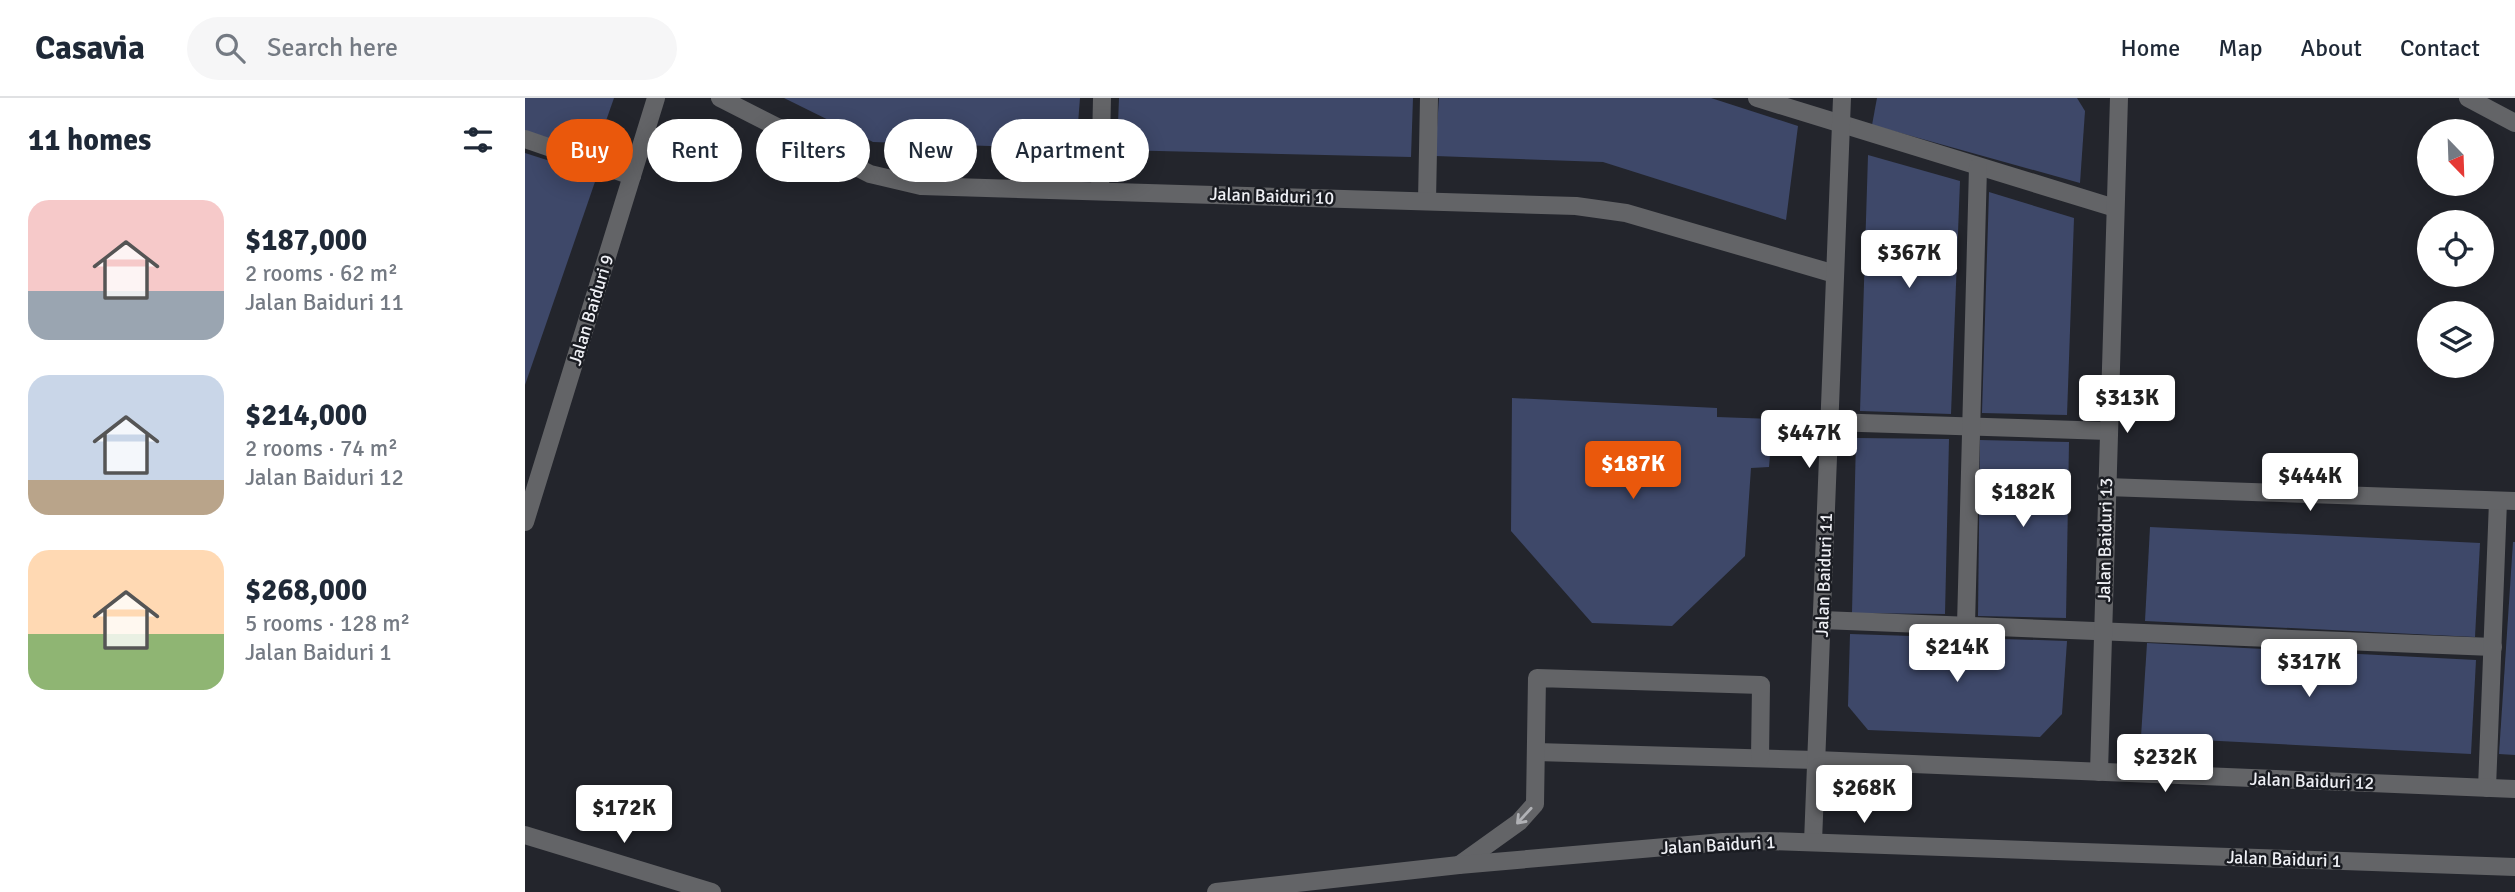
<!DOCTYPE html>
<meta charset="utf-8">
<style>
body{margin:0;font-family:Signika,sans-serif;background:#f6f6f7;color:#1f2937;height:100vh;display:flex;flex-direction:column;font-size:26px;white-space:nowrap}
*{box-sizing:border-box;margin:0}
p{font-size:23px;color:#747a83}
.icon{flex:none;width:38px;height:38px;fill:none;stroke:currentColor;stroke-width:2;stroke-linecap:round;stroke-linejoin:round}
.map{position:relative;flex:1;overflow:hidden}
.side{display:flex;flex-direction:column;background:#fff;width:525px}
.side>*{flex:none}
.guide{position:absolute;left:21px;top:21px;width:665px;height:63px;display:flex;gap:14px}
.needle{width:46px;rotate:157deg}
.buttons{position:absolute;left:1892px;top:21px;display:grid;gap:14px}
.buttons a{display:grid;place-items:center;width:77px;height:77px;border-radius:50%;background:#fff;box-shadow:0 4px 18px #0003;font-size:35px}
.price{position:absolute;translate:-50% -60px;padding:0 16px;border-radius:7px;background:#fff;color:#222;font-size:23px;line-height:46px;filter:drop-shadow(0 2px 4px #0008)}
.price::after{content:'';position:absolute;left:50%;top:42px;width:21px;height:16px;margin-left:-10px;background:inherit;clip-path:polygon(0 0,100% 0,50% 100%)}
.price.on{background:#ea580c;color:#fff}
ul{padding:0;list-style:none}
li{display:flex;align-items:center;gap:21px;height:175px;padding:0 28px}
li span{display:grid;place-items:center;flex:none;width:196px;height:140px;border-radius:21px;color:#555}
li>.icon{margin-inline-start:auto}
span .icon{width:84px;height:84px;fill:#fffc;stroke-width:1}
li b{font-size:30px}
h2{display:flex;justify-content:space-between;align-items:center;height:84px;padding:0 28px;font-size:30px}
.pill{padding:0 24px;border-radius:32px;background:#fff;box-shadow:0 4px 18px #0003;font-size:24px;line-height:63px}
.pill.on{background:#ea580c;color:#fff}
header{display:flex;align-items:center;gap:42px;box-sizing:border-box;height:98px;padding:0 35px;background:#fff;border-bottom:2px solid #e0e1e3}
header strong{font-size:33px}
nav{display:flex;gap:38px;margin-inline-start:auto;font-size:24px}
.search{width:490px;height:63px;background:#f6f6f7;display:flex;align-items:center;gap:18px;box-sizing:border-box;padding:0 24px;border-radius:38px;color:#747a83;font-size:26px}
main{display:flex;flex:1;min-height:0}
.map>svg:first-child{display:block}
.building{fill:#3e4869}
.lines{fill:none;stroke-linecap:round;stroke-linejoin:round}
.service{stroke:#636467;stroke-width:18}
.minor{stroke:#636467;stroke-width:18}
.tertiary{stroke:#636467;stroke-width:18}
.oneway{stroke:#b0b1b5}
.labels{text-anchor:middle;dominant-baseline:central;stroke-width:5;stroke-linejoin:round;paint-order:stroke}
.street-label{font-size:18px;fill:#eff0f5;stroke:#1a1c22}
</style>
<header>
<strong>Casavia</strong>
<div class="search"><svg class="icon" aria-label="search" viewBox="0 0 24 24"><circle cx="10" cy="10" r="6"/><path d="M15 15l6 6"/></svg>Search here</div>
<nav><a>Home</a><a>Map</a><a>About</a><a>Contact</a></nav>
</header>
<main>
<section class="side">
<h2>11 homes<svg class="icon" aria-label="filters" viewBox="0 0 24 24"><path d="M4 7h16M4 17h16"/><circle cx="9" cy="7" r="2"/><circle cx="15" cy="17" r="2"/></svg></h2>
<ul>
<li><span style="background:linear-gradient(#f6c9c9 65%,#9aa5b1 0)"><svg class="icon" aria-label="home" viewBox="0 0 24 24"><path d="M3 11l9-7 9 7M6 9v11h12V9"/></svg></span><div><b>$187,000</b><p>2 rooms · 62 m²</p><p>Jalan Baiduri 11</p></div></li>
<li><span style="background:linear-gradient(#c9d6e8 75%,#b9a48a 0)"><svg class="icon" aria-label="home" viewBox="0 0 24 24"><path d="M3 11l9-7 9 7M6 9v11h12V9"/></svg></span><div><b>$214,000</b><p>2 rooms · 74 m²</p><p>Jalan Baiduri 12</p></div></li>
<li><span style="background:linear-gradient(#ffd9b3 60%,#8fb573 0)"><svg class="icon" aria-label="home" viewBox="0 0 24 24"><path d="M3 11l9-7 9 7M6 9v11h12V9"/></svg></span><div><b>$268,000</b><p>5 rooms · 128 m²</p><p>Jalan Baiduri 1</p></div></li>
</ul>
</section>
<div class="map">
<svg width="1990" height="794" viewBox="0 0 1990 794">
<rect width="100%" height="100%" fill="#23252c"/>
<g class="building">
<polygon points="0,0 89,0 69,57 0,34"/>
<polygon points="259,0 555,0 551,51 348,44"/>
<polygon points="594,0 888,0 886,59 592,52"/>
<polygon points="914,0 1186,0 1273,28 1261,122 1078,64 910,58"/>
<polygon points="1352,0 1552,0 1560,13 1555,85 1347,27"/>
<polygon points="0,55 72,78 0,287"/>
<polygon points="1343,57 1435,83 1426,316 1335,313"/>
<polygon points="1464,94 1549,120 1542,317 1457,315"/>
<polygon points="987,300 1192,310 1192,319 1248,321 1244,369 1226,370 1220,458 1147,528 1067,525 986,433"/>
<polygon points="1331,340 1424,341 1420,516 1327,515"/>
<polygon points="1455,342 1544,344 1541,520 1453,518"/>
<polygon points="1625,429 1955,445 1950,539 1620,523"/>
<polygon points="1988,444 1990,444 1990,657 1974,656"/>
<polygon points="1325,536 1542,543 1537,616 1515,639 1343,632 1323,608"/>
<polygon points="1622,545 1951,562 1946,656 1616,639"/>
</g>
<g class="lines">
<g class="service">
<polyline points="1232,0 1590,110"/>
<polyline points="0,41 107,78"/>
<polyline points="575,93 577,0"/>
<polyline points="902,103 904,0"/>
<polyline points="1305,324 1583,333"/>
<polyline points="1297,522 1968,549"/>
<polyline points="1441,527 1453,69"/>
<polyline points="1011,654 1291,662"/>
<polyline points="1962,690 1973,403"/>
<polyline points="934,767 994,724 1010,706 1012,580 1236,587 1235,660"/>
</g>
<g class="minor">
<polyline points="195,0 345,76 396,88 1051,108 1101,115 1310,176"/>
<polyline points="1943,0 1990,25"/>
<polyline points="1581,389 1990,403"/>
<polyline points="0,424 131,0"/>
<polyline points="1291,662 1990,691"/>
<polyline points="1574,674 1594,0"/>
<polyline points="1288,744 1317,0"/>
</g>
<g class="tertiary">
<polyline points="0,737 187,794"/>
<polyline points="691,794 934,767 1198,744 1244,743 1990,769"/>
</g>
</g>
<defs><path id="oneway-shaft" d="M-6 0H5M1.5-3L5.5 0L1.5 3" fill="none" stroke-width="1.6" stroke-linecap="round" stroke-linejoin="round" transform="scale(1.75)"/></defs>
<use class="oneway" href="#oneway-shaft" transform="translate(999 718) rotate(133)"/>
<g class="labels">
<g class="street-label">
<text transform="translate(747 98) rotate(2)">Jalan Baiduri 10</text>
<text transform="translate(66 212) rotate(-73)">Jalan Baiduri 9</text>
<text transform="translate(1580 442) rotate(-89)">Jalan Baiduri 13</text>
<text transform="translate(1299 477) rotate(-88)">Jalan Baiduri 11</text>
<text transform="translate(1787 683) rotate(2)">Jalan Baiduri 12</text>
<text transform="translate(1193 747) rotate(-3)">Jalan Baiduri 1</text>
<text transform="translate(1759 761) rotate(2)">Jalan Baiduri 1</text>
</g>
</g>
</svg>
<div class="buttons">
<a><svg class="needle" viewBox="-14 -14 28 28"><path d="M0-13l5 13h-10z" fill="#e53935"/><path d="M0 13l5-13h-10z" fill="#747a83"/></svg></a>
<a><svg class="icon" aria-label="locate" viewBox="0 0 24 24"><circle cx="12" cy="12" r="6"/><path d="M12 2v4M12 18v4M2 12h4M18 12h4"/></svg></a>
<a><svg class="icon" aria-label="layers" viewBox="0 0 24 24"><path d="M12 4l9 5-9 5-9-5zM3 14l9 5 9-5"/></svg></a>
</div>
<b class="price" style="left:1384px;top:192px">$367K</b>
<b class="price" style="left:1602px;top:337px">$313K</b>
<b class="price" style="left:1284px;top:372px">$447K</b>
<b class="price on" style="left:1108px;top:403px">$187K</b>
<b class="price" style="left:1785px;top:415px">$444K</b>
<b class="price" style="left:1498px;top:431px">$182K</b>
<b class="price" style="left:1432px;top:586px">$214K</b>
<b class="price" style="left:1784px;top:601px">$317K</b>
<b class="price" style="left:1640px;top:696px">$232K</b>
<b class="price" style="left:1339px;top:727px">$268K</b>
<b class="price" style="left:99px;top:747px">$172K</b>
<div class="guide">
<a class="pill on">Buy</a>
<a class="pill">Rent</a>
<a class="pill">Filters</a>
<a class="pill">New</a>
<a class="pill">Apartment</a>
</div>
</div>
</main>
